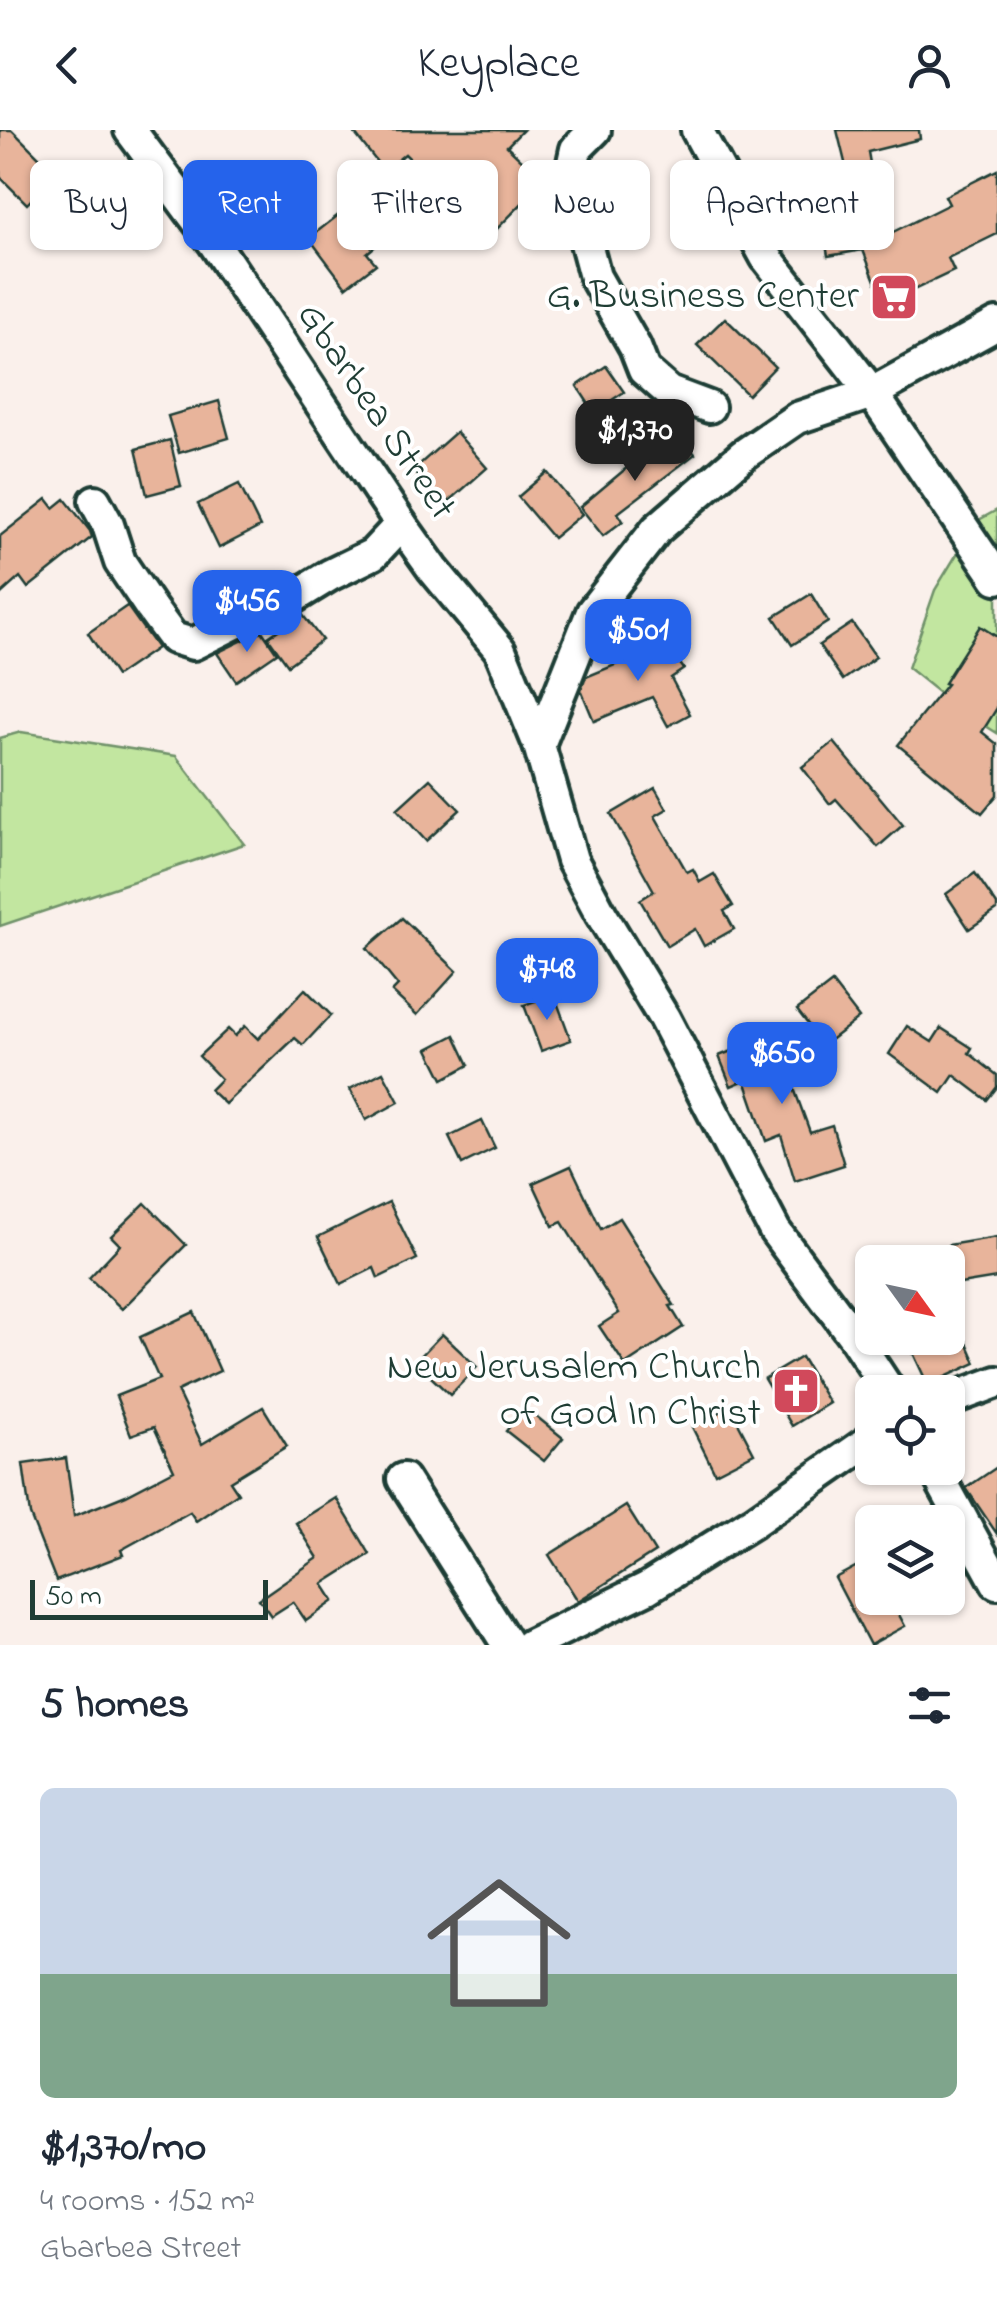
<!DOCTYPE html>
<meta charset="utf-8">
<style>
body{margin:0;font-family:"Indie Flower",sans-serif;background:#f6f6f7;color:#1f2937;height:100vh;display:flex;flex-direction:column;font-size:38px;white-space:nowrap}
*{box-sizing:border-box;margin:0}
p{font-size:32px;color:#747a83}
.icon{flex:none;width:55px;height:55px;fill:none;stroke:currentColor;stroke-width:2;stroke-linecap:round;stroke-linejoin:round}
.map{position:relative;height:1515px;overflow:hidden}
.panel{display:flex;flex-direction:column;background:#fff;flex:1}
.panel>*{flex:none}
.top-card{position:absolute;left:30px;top:30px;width:938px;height:90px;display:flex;gap:20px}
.needle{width:65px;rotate:123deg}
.fabs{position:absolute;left:855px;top:1115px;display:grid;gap:20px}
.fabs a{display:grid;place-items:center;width:110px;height:110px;border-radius:15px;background:#fff;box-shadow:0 2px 8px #0004;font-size:50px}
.scale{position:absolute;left:30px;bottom:25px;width:238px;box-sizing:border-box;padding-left:10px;border:5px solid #1f3d34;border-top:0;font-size:28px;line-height:35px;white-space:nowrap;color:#1f3d34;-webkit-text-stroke:8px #fff;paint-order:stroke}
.price{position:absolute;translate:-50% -85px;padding:0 22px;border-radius:20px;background:#2563eb;color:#fff;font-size:32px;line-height:65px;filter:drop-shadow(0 2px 5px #0008)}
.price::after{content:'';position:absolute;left:50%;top:60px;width:30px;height:22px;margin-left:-15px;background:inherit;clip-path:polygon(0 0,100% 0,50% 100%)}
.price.selected{background:#222;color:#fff}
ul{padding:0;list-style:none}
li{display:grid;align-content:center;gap:20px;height:530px;padding:0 40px}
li+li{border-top:2px solid #e0e1e3}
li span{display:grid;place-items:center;height:310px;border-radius:15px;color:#555}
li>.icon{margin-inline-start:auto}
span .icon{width:180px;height:180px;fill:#fffc;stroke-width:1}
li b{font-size:42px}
h2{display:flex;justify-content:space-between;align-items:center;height:120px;padding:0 40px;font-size:42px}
.chip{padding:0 35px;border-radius:15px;background:#fff;box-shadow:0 2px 8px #0004;font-size:35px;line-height:90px}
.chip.selected{background:#2563eb;color:#fff}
header{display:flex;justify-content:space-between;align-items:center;height:130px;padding:0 40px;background:#fff;font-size:45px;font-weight:600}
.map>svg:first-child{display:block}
.green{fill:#c2e6a0;stroke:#70926a;stroke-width:2.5}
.building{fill:#e8b49b;stroke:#1f3d34;stroke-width:2.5}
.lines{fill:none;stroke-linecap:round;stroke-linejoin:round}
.minor-casing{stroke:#1f3d34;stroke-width:38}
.minor{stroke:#fff;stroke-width:30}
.labels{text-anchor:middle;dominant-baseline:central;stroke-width:8;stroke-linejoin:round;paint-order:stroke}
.poi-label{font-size:40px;fill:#1f3d34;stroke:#fff;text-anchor:end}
.street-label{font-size:40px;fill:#1f3d34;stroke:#fff}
</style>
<header><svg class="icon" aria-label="back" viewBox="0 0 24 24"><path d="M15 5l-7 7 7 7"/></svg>Keyplace<svg class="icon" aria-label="person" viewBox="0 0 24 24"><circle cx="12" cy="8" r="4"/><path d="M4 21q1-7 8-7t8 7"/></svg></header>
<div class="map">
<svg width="997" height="1515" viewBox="0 0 997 1515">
<rect width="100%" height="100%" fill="#faf0eb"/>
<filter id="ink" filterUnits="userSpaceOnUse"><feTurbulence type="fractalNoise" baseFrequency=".01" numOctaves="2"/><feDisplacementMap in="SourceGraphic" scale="20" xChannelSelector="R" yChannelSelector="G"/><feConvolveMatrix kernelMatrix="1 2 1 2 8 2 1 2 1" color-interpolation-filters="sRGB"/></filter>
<g filter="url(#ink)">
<g class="green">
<polygon points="997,380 997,603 959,579 908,538 935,460 977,391"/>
<polygon points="21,602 176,626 244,714 0,796 0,608"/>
</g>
<g class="building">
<polygon points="0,0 12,0 56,44 27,74 0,47"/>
<polygon points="352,0 523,0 507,16 544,51 490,106 405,24 384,41"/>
<polygon points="837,0 919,0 920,9 868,22 883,107 949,74 945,66 997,40 997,104 948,128 954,141 884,174 863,120 828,126 818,66 852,61"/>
<polygon points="350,76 379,113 367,123 376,134 346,157 309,108"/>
<polygon points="725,188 775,237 748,265 697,215"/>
<polygon points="606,236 624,262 594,282 577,256"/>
<polygon points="219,271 229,308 179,323 168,286"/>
<polygon points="456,302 487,338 444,376 413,340"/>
<polygon points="678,302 695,324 618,383 623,391 603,406 580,377 629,336 632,339"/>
<polygon points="170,310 181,356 147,365 136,319"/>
<polygon points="547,342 582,384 553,408 518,367"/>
<polygon points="239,354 260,397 219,418 198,374"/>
<polygon points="47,369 54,378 65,369 90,401 92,407 28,458 20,447 0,465 0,406"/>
<polygon points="811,464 828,492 792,515 774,487"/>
<polygon points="127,476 157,518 116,546 88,503"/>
<polygon points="302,484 322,510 288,535 268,507"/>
<polygon points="852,493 876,527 843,550 819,515"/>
<polygon points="980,496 997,507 997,578 982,602 997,614 997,665 982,683 898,615 947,554 944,553"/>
<polygon points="262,501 277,523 236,551 217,523"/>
<polygon points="659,505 684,539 671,548 690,584 668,596 652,567 594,591 581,560 586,547 620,533"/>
<polygon points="834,612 903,695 878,717 836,669 830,674 802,637"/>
<polygon points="430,649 460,680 426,711 397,679"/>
<polygon points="655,658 667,679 655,686 687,742 693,739 700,752 714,744 733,776 724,781 734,799 704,816 695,799 667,816 640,770 654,761 611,684"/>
<polygon points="975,743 997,775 997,780 969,799 946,764"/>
<polygon points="402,788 457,841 417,885 392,862 398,856 367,818"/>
<polygon points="832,853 859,888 824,915 797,880"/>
<polygon points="305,859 331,885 303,915 295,908 225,974 210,960 221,949 199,926 228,899 235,906 245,896 258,909"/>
<polygon points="554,864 571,910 541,921 524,875"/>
<polygon points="907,896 932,912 941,898 972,918 969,923 997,945 997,957 987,970 954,945 942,963 889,924"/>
<polygon points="774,904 810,1002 832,995 844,1035 795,1051 781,1005 766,1011 745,950 731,956 719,926"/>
<polygon points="455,905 469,935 443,949 428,919"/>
<polygon points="383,942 399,972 366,990 350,959"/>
<polygon points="482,991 495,1018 462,1034 449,1007"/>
<polygon points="571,1036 601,1099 619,1088 674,1175 670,1176 683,1197 625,1235 599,1196 619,1183 562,1092 553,1096 533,1053"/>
<polygon points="389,1072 417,1129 378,1148 374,1138 341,1154 318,1107"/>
<polygon points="145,1073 186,1115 122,1179 89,1148 120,1115 111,1106"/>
<polygon points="997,1107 997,1148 948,1156 948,1115"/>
<polygon points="194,1182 220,1241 177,1261 202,1314 263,1277 287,1316 230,1351 238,1363 196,1391 190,1382 121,1420 123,1425 56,1451 30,1385 23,1334 66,1328 74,1386 126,1365 174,1340 154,1297 131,1305 116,1266 159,1249 140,1207"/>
<polygon points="442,1204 477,1237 450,1265 415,1232"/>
<polygon points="906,1208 965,1208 976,1233 928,1255"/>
<polygon points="801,1227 829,1273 792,1296 764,1249"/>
<polygon points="730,1277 754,1323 715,1343 692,1297"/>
<polygon points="526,1278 563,1308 544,1331 506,1301"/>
<polygon points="997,1337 997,1404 966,1358"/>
<polygon points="336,1368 370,1424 323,1454 334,1471 306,1491 293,1472 271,1486 259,1469 318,1428 296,1393"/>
<polygon points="626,1376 655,1422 578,1471 549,1425"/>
<polygon points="872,1428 872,1468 890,1468 905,1496 870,1515 835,1448"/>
</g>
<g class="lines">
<g class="minor-casing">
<g id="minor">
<polyline points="130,0 214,113 401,394 433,439 500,520 539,615 592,482 657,399 743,325 797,288 872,263 997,194"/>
<polyline points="595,0 576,19 568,56 582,98 595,147 635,217 644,240 669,262 709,277"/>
<polyline points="697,0 766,127 872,263 997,448"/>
<polyline points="95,371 108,395 120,432 151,478 173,508 193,514 251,485 286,472 330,445 373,424 401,394"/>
<polyline points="539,615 572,730 601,784 664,888 775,1101 854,1207 890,1262"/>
<polyline points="948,1270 997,1252"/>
<polyline points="934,1338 997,1453"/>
<polyline points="403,1349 508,1515"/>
<polyline points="530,1515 647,1458 753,1392 872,1309"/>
</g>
</g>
<use href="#minor" class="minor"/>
</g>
</g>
<defs>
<g id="supermarket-square" transform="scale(2.5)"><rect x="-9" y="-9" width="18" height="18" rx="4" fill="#d1495b" stroke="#fff"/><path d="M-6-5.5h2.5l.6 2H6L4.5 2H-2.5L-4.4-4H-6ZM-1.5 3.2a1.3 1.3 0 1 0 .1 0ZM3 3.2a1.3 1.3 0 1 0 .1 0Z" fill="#fff"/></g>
<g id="church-square" transform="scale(2.5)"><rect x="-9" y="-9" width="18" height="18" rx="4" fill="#d1495b" stroke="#fff"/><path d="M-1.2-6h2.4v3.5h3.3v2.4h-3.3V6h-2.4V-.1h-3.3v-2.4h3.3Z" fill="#fff"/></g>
</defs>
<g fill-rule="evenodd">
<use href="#supermarket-square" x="894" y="167"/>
<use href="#church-square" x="796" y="1261"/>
</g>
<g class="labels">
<g class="poi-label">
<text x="859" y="167">G. Business Center</text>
<text x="761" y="1238">New Jerusalem Church<tspan x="761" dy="46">of God In Christ</tspan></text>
</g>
<g class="street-label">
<text transform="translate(375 282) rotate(56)">Gbarbea Street</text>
</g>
</g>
</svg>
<div class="fabs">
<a><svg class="needle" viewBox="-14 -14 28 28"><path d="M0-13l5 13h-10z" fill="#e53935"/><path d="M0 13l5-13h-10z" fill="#747a83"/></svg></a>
<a><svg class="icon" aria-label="locate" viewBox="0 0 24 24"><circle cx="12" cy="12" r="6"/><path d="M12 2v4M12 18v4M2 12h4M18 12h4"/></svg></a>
<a><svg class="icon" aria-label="layers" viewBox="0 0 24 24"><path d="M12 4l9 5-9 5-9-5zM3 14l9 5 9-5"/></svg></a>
</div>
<div class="scale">50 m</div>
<b class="price selected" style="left:635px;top:354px">$1,370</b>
<b class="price" style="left:247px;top:525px">$456</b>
<b class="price" style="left:638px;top:554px">$501</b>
<b class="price" style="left:547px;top:893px">$748</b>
<b class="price" style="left:782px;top:977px">$650</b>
<div class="top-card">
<a class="chip">Buy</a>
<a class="chip selected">Rent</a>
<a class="chip">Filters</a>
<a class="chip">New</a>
<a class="chip">Apartment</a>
</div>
</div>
<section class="panel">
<h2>5 homes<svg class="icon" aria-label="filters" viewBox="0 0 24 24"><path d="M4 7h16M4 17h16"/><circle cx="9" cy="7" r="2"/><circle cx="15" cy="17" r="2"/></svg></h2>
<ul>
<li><span style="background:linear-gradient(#c9d6e8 60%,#7fa58c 0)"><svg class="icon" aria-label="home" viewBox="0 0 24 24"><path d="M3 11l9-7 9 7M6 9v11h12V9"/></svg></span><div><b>$1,370/mo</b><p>4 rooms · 152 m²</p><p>Gbarbea Street</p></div></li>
</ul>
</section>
